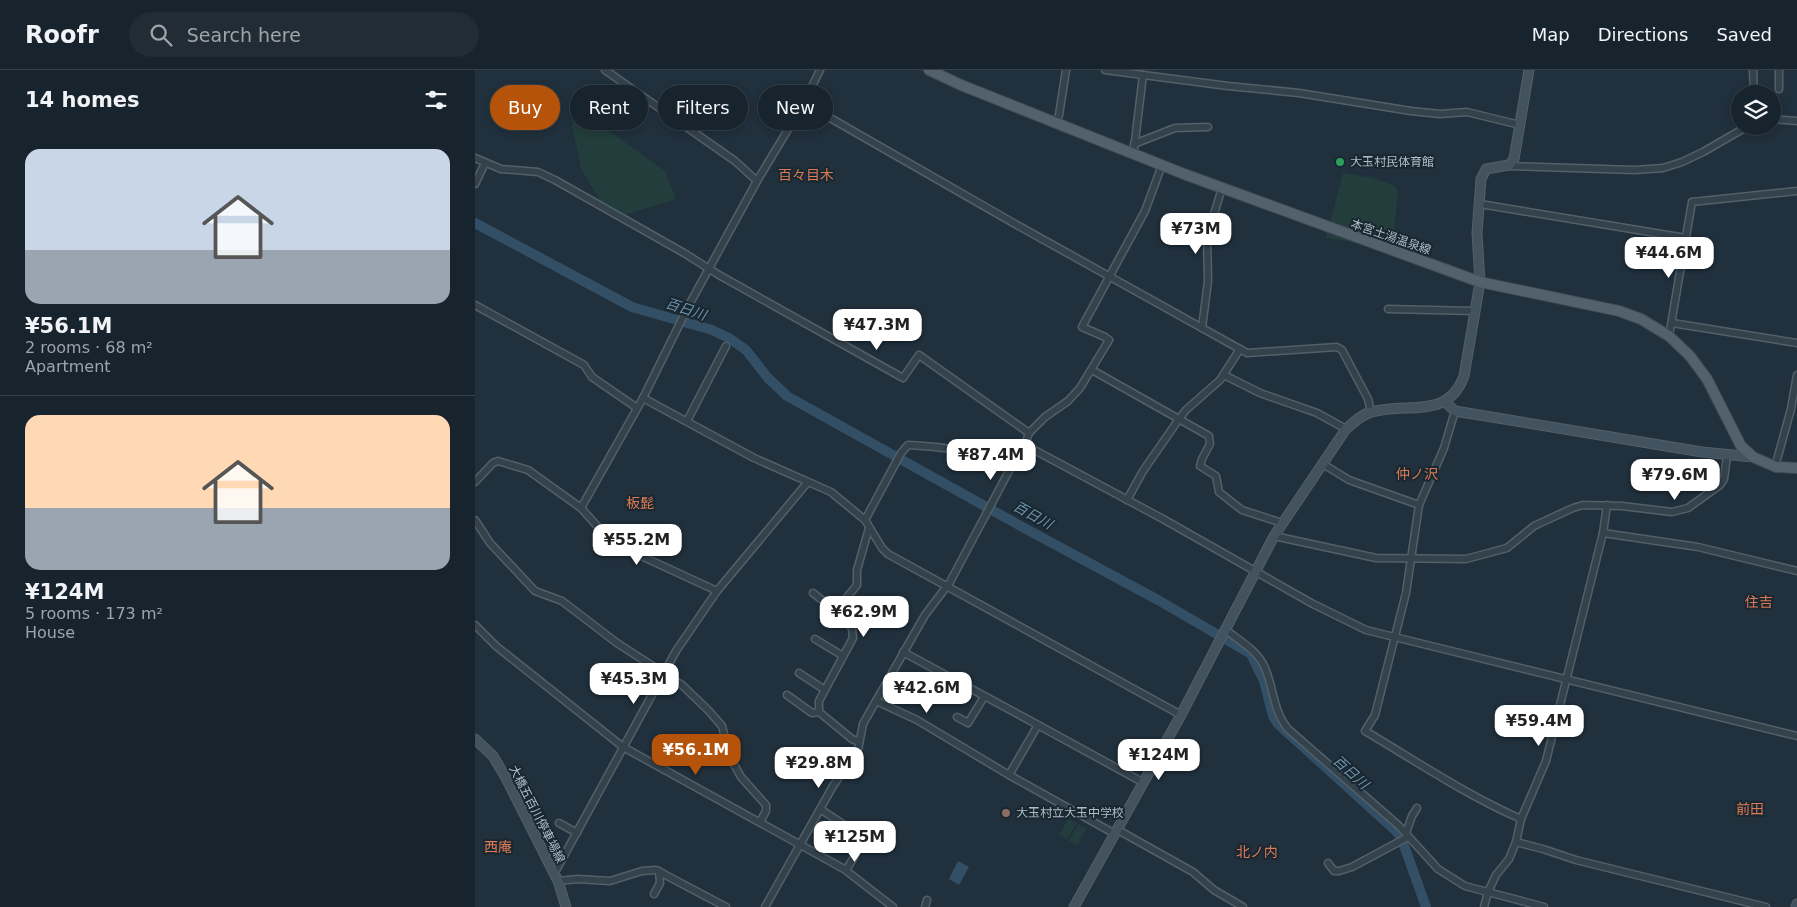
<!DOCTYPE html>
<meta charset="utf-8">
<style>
body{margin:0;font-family:"DejaVu Sans","Noto Sans JP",sans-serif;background:#212c35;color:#f1f3f6;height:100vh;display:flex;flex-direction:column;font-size:19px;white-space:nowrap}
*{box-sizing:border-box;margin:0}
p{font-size:16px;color:#9fa4aa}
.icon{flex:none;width:28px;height:28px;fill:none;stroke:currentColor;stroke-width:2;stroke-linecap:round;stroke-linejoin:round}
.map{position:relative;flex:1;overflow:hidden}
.side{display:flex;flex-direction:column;background:#18242d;width:475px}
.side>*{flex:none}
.top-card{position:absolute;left:15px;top:15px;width:475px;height:45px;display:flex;gap:10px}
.tools{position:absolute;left:1256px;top:15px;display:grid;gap:10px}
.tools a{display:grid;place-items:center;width:50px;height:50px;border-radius:50%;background:#18242d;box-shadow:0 2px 8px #0003,0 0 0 1px #364149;font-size:25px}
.price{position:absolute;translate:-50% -42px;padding:0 11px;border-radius:10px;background:#fff;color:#222;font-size:16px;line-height:32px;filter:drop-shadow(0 1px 2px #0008)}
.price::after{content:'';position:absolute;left:50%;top:30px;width:15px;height:11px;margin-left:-8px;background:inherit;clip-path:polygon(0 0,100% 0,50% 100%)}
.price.on{background:#b45309;color:#fff}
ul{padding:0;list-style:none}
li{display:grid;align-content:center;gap:10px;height:265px;padding:0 25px}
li+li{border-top:1px solid #364149}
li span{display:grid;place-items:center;height:155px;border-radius:15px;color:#555}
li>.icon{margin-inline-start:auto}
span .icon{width:90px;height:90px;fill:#fffc;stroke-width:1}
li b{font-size:21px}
h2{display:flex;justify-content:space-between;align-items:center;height:60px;padding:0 25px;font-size:21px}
.tag{padding:0 18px;border-radius:22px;background:#18242d;box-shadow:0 2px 8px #0003,0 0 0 1px #364149;font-size:18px;line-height:45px}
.tag.on{background:#b45309;color:#fff}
header{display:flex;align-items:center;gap:30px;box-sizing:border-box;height:70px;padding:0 25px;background:#18242d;border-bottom:1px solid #364149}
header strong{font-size:24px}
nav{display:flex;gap:28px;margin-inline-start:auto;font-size:18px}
.search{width:350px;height:45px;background:#212c35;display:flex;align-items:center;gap:12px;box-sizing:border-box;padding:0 18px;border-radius:28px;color:#9fa4aa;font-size:19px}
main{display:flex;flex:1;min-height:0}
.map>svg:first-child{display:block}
.green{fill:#223d3b}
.water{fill:#324f65}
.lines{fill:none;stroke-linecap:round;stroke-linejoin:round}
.river{stroke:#324f65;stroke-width:10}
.street-casing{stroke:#526069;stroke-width:9}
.secondary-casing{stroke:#526069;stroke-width:11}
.primary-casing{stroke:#3d4b55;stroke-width:12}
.street{stroke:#34424c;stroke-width:6}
.secondary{stroke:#42525f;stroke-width:9}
.primary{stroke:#52616c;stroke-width:10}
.leisure-dot{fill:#2e9e5b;stroke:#192730;stroke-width:2}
.education-dot{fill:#8d6e63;stroke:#192730;stroke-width:2}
.labels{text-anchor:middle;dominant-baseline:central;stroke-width:4;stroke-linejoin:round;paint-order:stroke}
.poi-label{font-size:12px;fill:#afbdc8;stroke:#192730;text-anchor:start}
.street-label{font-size:12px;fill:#afbdc8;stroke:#192730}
.neighbourhood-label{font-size:14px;fill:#dc7a56;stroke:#192730}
.water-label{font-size:14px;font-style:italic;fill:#6d94ae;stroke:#192730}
</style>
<header>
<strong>Roofr</strong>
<div class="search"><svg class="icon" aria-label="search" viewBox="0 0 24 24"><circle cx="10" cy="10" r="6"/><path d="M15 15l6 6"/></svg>Search here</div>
<nav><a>Map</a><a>Directions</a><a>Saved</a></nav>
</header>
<main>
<section class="side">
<h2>14 homes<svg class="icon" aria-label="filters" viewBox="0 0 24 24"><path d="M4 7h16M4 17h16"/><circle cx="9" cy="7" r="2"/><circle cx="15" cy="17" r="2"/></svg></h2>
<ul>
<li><span style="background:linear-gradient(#c9d6e8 65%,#9aa5b1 0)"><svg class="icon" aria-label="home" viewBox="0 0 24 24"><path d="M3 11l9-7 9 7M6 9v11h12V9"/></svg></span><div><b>¥56.1M</b><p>2 rooms · 68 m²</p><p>Apartment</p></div></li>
<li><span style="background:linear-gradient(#ffd9b3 60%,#9aa5b1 0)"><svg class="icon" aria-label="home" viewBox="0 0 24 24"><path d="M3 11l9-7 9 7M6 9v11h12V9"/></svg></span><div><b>¥124M</b><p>5 rooms · 173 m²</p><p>House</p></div></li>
</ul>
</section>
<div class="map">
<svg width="1322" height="837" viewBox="0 0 1322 837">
<rect width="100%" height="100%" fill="#20303c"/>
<g class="green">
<polygon points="105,40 190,101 201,129 137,149 106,99 97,55"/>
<polygon points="868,103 898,108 920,116 923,122 918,168 912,178 851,168"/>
<polygon points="593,749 602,753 592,769 584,765"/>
<polygon points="603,754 612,758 602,775 594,771"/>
</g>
<polygon class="water" points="483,791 494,797 484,815 474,809"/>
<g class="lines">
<polyline class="river" points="0,153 157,237 237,260 254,268 271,280 293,308 312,326 542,454 683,530 776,584 789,611 798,646 803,654 920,760 926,767 951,837"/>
<g class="street-casing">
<g id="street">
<polyline points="130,0 260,91 282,111"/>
<polyline points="630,0 753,16 824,23 936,41 965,44 992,42 1045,55"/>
<polyline points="1278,0 1279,24"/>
<polyline points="1304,0 1304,19"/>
<polyline points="329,33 542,155 772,283 862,277 867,280 893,329 896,342"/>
<polyline points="1298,49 1322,51"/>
<polyline points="581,52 584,45 591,0"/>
<polyline points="659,74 700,58 733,57"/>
<polyline points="657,83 659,79 668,5"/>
<polyline points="0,88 26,99 63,102 80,110 209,183 244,205 428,308 444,285 554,363"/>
<polyline points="1032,96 1160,100 1188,98 1207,92 1228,82 1273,56"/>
<polyline points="0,114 10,93"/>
<polyline points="1005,134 1211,168"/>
<polyline points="0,235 109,295 117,307 162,338"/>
<polyline points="913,239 1000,241"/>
<polyline points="1197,253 1322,273"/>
<polyline points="727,258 733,211 732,167 747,118"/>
<polyline points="1194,266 1217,132 1322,121"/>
<polyline points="617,300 734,366 735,374 727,389 725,396 741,406 744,422 767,440 807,453"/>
<polyline points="749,305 785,323 842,343 871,359"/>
<polyline points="168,328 279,388 356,422 390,450 407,478 413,484 706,645"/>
<path d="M980,341L969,378L944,435L931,523L900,645L890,661C941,691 991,725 1046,749"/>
<polyline points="212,351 251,276"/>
<polyline points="550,375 688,449 838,534 891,560 1322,666"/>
<polyline points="848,394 874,410 944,435"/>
<polyline points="1300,397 1316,339 1322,305"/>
<polyline points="0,412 18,393 23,391 53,400 106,438 132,467 164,485 242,521"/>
<polyline points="652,430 668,401 704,349 711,340 745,310 765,279"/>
<polyline points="106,438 168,328 214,235 282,111 329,33 345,0"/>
<polyline points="0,450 15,473 60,521 87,531 142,573 207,615 233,640 247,656 255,687 266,707 291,735 291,741 285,752"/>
<path d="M390,450L426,383L433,375C469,377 503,380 535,399"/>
<polyline points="1128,463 1223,477 1322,501"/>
<polyline points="799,466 901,488 991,489 1032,478 1059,456 1098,438 1108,435 1147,436 1197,442 1213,438 1245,415 1249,409 1252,386"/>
<polyline points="338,523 361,541"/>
<polyline points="0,555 21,576 148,677 369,799 418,837"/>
<path d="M751,560C765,571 783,581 790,598C799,619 798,641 813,659L923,755L963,799L990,816L1069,837"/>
<polyline points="340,569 368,586"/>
<polyline points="428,582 563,655"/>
<polyline points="324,603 350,620"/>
<polyline points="312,625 337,643 344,642"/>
<polyline points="401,631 442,650 534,705 640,764"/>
<polyline points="482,647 493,653 509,627"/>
<polyline points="384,672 377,669 344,642 344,631 378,568 377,558 361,541 382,515 382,500 394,458"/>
<polyline points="534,705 563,655 669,713"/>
<path d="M345,739L377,760C390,776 380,785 371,800"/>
<polyline points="84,753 102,763"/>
<polyline points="643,760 718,802 739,820 768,837"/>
<polyline points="931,763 937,746 942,738"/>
<polyline points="1041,772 1068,779 1101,790 1291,837"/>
<polyline points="853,793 859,801 864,801 877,797 933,767"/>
<polyline points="79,804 201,581 242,521 332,413"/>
<polyline points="83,811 103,809 135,811 167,801 181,800 251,837"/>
<polyline points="179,824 185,813 184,801"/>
<polyline points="290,837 358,716 383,680 388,654 397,638 450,545 475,512 535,399 550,375 554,363 570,347 593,331 605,318 634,270 630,267 607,257 670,141 687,95"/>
<polyline points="450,837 452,830"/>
<polyline points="1009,837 1013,822 1021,805 1034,789 1041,772 1046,749 1071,691 1128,463 1132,435"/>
</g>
</g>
<g class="secondary-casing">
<g id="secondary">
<polyline points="970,332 980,341 1227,382 1278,387"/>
<polyline points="0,669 18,686 31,708 83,811 91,837"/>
<path d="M599,837L706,645L799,466L871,359C879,352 887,344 897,342C933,332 973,350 989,306L1005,212L1002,163L1006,109L1011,99L1034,95L1039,89L1054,0"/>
<polyline points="1321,837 1322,834"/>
</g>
</g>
<g class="primary-casing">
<polyline id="primary" points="454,0 486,15 709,104 1005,212 1144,241 1166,249 1194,266 1215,286 1232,309 1266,376 1278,387 1301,397 1322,398"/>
</g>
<use href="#street" class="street"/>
<use href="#secondary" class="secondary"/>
<use href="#primary" class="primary"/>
</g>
<circle class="leisure-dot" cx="865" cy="92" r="5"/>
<circle class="education-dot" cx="531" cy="743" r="5"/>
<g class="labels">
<g class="poi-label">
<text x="875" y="92">大玉村民体育館</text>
<text x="541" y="743">大玉村立大玉中学校</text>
</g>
<g class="street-label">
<text transform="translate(916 167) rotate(19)">本宮土湯温泉線</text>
<text transform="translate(62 744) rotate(63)">大橋五百川停車場線</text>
</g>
<g class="neighbourhood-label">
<text x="331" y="105">百々目木</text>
<text x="942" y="404">仲ノ沢</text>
<text x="165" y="433">板髭</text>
<text x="1284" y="532">住吉</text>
<text x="1275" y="739">前田</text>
<text x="23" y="777">西庵</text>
<text x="782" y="782">北ノ内</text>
</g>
<g class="water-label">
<text transform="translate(211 239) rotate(18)">百日川</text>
<text transform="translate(558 445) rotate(29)">百日川</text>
<text transform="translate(876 702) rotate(42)">百日川</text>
</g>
</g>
</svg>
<div class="tools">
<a><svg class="icon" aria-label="layers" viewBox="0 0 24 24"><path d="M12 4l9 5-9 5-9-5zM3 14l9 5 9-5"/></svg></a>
</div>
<b class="price" style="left:721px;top:185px">¥73M</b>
<b class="price" style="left:1194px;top:209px">¥44.6M</b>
<b class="price" style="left:402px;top:281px">¥47.3M</b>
<b class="price" style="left:516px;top:411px">¥87.4M</b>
<b class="price" style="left:1200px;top:431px">¥79.6M</b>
<b class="price" style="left:162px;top:496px">¥55.2M</b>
<b class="price" style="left:389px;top:568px">¥62.9M</b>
<b class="price" style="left:159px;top:635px">¥45.3M</b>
<b class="price" style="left:452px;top:644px">¥42.6M</b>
<b class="price" style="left:1064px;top:677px">¥59.4M</b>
<b class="price on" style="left:221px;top:706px">¥56.1M</b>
<b class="price" style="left:684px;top:711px">¥124M</b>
<b class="price" style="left:344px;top:719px">¥29.8M</b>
<b class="price" style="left:380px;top:793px">¥125M</b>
<div class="top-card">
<a class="tag on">Buy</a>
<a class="tag">Rent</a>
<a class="tag">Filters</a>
<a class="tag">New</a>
</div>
</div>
</main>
